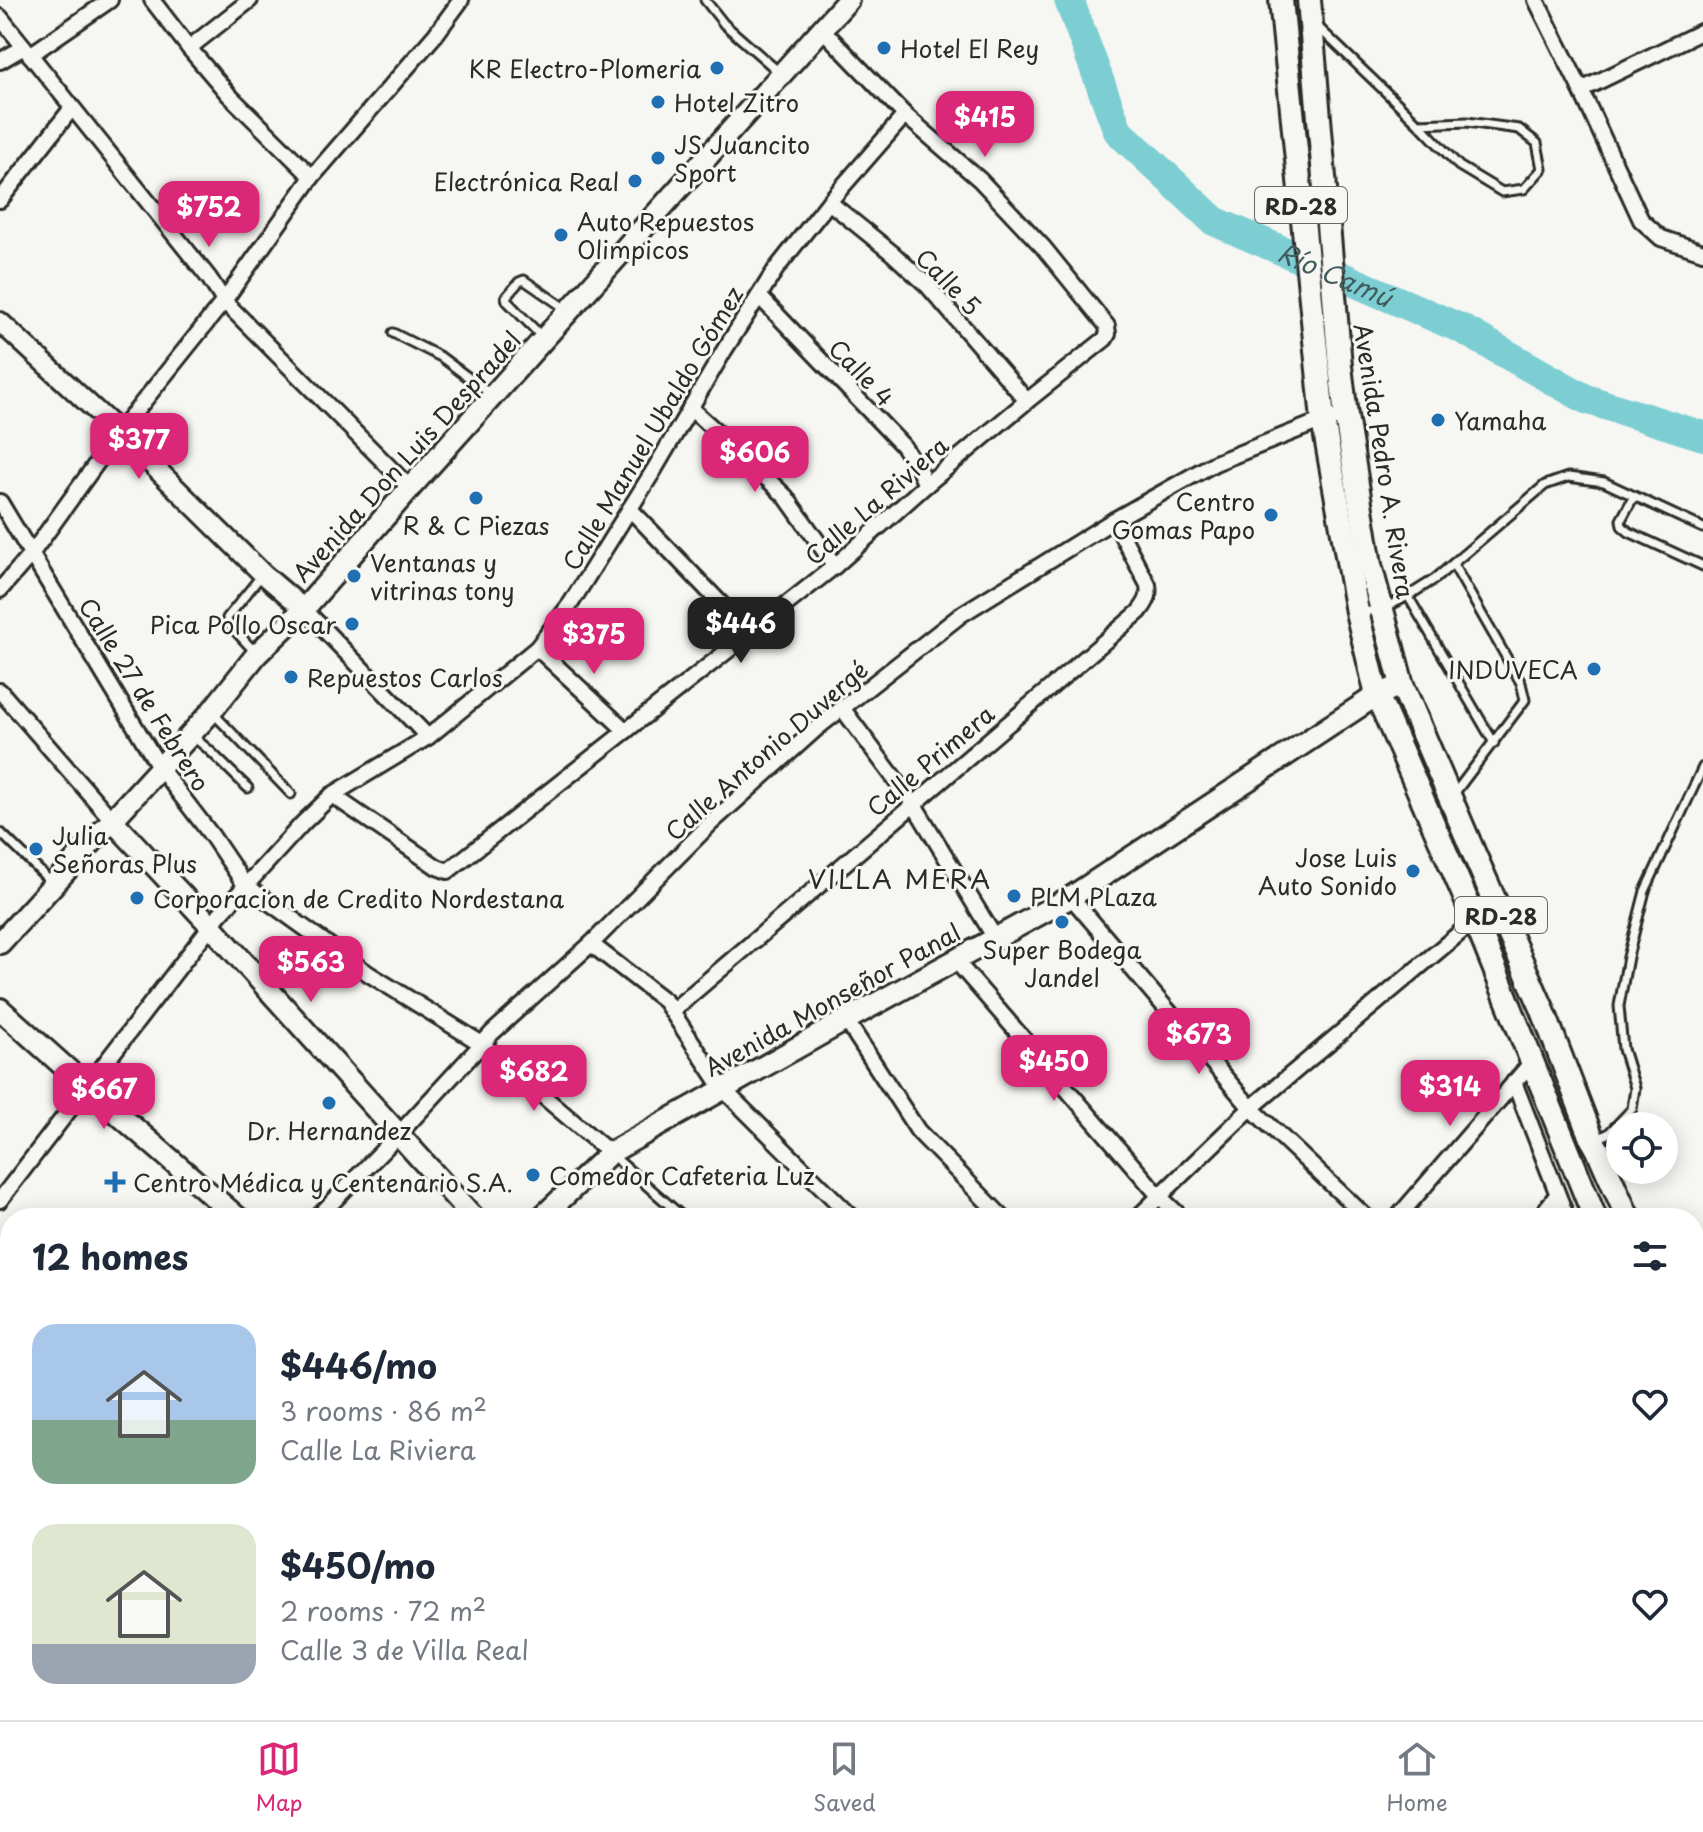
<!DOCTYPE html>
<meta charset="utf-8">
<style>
body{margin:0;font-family:"Playpen Sans",sans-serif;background:#f6f6f7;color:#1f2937;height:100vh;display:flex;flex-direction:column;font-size:30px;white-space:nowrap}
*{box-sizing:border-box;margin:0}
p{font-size:26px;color:#747a83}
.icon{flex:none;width:44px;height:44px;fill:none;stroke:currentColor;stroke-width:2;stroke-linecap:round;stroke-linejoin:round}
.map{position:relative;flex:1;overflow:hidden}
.details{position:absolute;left:0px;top:1208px;width:1704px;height:512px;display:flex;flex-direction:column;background:#fff;border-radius:32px 32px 0 0;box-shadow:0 4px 20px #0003}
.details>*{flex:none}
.fabs{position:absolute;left:1606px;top:1112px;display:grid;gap:16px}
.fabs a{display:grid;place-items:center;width:72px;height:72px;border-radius:50%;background:#fff;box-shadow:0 4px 20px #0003;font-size:40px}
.price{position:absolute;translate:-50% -68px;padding:0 18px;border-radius:16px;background:#db2777;color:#fff;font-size:26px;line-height:52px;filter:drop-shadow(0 2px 4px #0008)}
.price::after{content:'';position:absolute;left:50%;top:48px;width:24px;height:18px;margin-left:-12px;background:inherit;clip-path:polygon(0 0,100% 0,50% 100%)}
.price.current{background:#222;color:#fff}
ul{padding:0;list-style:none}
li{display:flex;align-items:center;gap:24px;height:200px;padding:0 32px}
li span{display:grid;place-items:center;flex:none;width:224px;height:160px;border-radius:24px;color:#555}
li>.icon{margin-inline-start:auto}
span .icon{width:96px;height:96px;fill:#fffc;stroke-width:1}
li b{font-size:34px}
h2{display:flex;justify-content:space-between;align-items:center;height:96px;padding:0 32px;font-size:34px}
.menu{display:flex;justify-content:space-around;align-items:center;height:112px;border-top:2px solid #e0e1e3;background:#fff;font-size:22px;color:#747a83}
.menu a{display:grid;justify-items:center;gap:4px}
.menu .current{color:#db2777}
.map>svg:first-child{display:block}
.green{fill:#d7e89c;stroke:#818a64;stroke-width:2}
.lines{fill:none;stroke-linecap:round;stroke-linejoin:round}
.river{stroke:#7cced3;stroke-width:30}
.service-casing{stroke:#2b2b2b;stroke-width:13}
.minor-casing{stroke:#2b2b2b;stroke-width:20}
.tertiary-casing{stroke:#2b2b2b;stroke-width:24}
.secondary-casing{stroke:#2b2b2b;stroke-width:26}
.primary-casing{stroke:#2b2b2b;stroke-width:28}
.path{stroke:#2b2b2b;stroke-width:3;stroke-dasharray:8 6;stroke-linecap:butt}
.service{stroke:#f6f6f2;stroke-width:7}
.minor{stroke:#f6f6f2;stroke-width:14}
.tertiary{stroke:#f6f6f2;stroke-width:18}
.secondary{stroke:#f6f6f2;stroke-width:20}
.primary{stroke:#f6f6f2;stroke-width:22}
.poi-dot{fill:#1f6fb2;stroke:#f6f6f2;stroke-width:3}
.labels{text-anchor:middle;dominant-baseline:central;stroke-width:6;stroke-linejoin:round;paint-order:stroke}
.shield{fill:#f6f6f2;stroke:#686867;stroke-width:2}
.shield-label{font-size:22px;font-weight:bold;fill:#2b2b2b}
.poi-label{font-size:24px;fill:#2b2b2b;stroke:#f6f6f2;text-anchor:start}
.street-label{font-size:24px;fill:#2b2b2b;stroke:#f6f6f2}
.water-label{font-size:26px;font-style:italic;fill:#435c5d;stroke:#f6f6f2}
.neighbourhood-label{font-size:26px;letter-spacing:2px;fill:#2b2b2b;stroke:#f6f6f2}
</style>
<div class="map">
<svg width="1703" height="1720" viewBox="0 0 1703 1720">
<rect width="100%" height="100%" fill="#f6f6f2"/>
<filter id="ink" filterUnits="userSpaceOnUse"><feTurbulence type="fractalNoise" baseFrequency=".0125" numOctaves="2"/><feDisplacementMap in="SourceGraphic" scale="16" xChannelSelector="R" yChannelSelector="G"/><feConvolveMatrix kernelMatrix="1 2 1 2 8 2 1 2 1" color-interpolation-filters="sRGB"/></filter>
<g filter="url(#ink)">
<polygon class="green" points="0,1567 10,1577 10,1710 84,1710 75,1720 0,1720"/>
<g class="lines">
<path class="river" id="s1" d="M1069,0L1118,131L1214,221L1462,329L1586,399L1703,436"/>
<g class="service-casing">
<g id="service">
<polyline points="705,0 724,24 780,73"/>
<polyline points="1318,27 1419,124 1459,166 1502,192 1524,189 1542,169 1537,143 1519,129 1467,122 1419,124"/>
<polyline points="393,333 441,357 492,395"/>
<polyline points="543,338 507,301 506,297 519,282 524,280 566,309"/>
<polyline points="1634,496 1621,520 1622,526 1629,532 1703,566"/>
<polyline points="1453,564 1521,683 1525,700 1454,794"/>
<polyline points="1408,596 1494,743"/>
<polyline points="1360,612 1381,610 1408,596 1435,579 1545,485 1568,477 1604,482 1703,528"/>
<polyline points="255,652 228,623 227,618 261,576"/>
<polyline points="213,713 291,794"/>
<polyline points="192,736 208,749 248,788"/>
<polyline points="0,832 52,883"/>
<polyline points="1598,1139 1609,1133 1632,1109 1635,1088 1623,1049 1619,1006 1628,957 1645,891 1703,767"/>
<polyline points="612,1155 684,1218"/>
</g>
</g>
<g class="minor-casing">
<g id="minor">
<polyline points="152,0 189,48 229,95 312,177"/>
<polyline points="1536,0 1581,90 1641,220 1661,238 1703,252"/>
<polyline points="0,17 209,278 224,301 410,488"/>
<polyline points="189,48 250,0"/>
<polyline points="30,55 110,0"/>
<polyline points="0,61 24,47"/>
<polyline points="1581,90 1703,31"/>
<polyline points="0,200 72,108"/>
<polyline points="829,202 892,253 927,285 1027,401"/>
<polyline points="759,296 903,446 919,470 926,485"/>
<polyline points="690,408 735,448 786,497 835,566"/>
<polyline points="0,502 160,768 212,836 245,885 369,974 482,1044 610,1153"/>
<polyline points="630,509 750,634"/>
<polyline points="0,590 32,553 119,432 224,301 312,177 436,34 461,0"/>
<polyline points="304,609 428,737"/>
<polyline points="537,648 626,731"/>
<polyline points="0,691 113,821"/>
<polyline points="842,708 913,803 995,938"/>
<polyline points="332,795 437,867 448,871 835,566 926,485 1027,401 1105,339 1108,334 1107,326 1043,247 980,180 905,115 822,29"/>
<polyline points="1071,897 1251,1108 1367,1218"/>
<polyline points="591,944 665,1001 723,1089 853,1218"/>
<polyline points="956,961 1160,1197 1182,1218"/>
<path d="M672,1011L1139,612C1146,603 1150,597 1148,585L1114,520"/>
<polyline points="846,1020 918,1131 1003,1218"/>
<polyline points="1514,1082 1567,1218"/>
<polyline points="0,1200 219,915 303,823 332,795 428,737 537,648 571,603 654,470 725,349 776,269 829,202 905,115"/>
<polyline points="317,1218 399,1134 492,1033 591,944 711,823 817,728 962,614 1114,520 1215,463 1323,420 1346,416"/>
<polyline points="1137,1218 1251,1108 1475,920 1498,910"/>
<polyline points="1397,1218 1531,1063"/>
<polyline points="1539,1218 1557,1195"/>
<polyline points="0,1266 10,1276"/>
<polyline points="1694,1291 1703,1280"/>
<polyline points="0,1534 10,1525"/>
<polyline points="494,1710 505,1720"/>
<polyline points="1128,1710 1138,1720"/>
<polyline points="1330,1710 1340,1720"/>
<polyline points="1677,1710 1685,1720"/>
<polyline points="633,1720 642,1710"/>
<polyline points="1270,1720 1281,1710"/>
</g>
</g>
<g class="tertiary-casing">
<g id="tertiary">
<polyline points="0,322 119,432 263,574 304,609"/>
<polyline points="0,1564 10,1573"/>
<polyline points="160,1710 171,1720"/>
<polyline points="318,1720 327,1710"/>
<polyline points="1544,1720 1550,1710"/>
</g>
</g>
<g class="secondary-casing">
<g id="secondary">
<polyline points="113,821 211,926 474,1218"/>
<polyline points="0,943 211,712 257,654 304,609 410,488 848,0"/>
<polyline points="0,1009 87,1087 238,1218"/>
<polyline points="541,1218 610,1153 846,1020 1071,897 1377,695 1402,685"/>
<polyline points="771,1710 784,1720"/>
<polyline points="896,1710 904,1720"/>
<polyline points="78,1720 86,1710"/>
</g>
</g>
<g class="primary-casing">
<g id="primary">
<polyline points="1281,0 1323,420 1357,612 1377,695 1475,920 1595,1218"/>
<polyline points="1309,0 1340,366 1346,416 1370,565 1402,685 1475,856 1542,1008 1593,1141 1598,1150 1628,1218"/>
<polyline points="1694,1368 1703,1388"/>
<polyline points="1694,1455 1703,1477"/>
</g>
</g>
<g class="path">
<polyline points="0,1647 10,1654"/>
<polyline points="0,1696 10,1689"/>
<polyline points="0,1710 4,1720"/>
<polyline points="34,1710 44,1720"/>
</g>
<use href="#service" class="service"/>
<use href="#minor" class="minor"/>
<use href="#tertiary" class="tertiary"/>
<use href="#secondary" class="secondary"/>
<use href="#primary" class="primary"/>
</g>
</g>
<g class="poi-dot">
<circle cx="884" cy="48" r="8"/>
<circle cx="717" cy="68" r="8"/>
<circle cx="658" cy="102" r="8"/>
<circle cx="658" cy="158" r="8"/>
<circle cx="635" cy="181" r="8"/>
<circle cx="561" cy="235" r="8"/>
<circle cx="1438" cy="420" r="8"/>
<circle cx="476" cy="498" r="8"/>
<circle cx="1271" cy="515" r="8"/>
<circle cx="354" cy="576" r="8"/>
<circle cx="352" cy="624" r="8"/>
<circle cx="1594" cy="669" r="8"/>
<circle cx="291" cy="677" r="8"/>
<circle cx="36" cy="849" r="8"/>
<circle cx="1413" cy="871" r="8"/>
<circle cx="1014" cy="896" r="8"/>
<circle cx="137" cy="898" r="8"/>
<circle cx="1062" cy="922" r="8"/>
<circle cx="329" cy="1103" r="8"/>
<circle cx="533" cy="1175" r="8"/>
<path d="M111 1170h8v8h8v8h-8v8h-8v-8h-8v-8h8z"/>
</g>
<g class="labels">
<g class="shield">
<rect x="1255" y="187" width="92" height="36" rx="6"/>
<rect x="1455" y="897" width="92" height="36" rx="6"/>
</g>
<g class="shield-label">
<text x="1301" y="205">RD-28</text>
<text x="1501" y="915">RD-28</text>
</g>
<g class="poi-label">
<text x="900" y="48">Hotel El Rey</text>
<text x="701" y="68" text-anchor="end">KR Electro-Plomeria</text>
<text x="674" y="102">Hotel Zitro</text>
<text x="674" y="144">JS Juancito<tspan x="674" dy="28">Sport</tspan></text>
<text x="619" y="181" text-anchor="end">Electrónica Real</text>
<text x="577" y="221">Auto Repuestos<tspan x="577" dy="28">Olimpicos</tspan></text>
<text x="1454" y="420">Yamaha</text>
<text x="1255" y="501" text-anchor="end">Centro<tspan x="1255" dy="28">Gomas Papo</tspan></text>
<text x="476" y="525" text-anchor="middle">R &amp; C Piezas</text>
<text x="370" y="562">Ventanas y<tspan x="370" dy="28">vitrinas tony</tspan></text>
<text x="336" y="624" text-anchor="end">Pica Pollo Oscar</text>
<text x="1578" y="669" text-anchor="end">INDUVECA</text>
<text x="307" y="677">Repuestos Carlos</text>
<text x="52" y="835">Julia<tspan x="52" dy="28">Señoras Plus</tspan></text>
<text x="1397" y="857" text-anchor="end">Jose Luis<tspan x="1397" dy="28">Auto Sonido</tspan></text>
<text x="1030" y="896">PLM PLaza</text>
<text x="153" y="898">Corporacion de Credito Nordestana</text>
<text x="1062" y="949" text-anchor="middle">Super Bodega<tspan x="1062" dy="28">Jandel</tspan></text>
<text x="329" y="1130" text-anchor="middle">Dr. Hernandez</text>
<text x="549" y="1175">Comedor Cafeteria Luz</text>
<text x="133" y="1182">Centro Médica y Centenario S.A.</text>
</g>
<g class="street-label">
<text transform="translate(949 281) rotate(46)">Calle 5</text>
<text transform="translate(862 372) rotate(46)">Calle 4</text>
<text transform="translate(652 428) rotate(-59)">Calle Manuel Ubaldo Gómez</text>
<text transform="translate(406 456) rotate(-48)">Avenida Don Luis Despradel</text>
<text transform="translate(1385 461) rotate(81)">Avenida Pedro A. Rivera</text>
<text transform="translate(876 500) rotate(-41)">Calle La Riviera</text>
<text transform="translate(145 694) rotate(58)">Calle 27 de Febrero</text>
<text transform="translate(766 750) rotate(-41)">Calle Antonio Duvergé</text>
<text transform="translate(930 760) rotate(-40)">Calle Primera</text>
<text transform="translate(832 999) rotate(-29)">Avenida Monseñor Panal</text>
</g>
<g class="water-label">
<text stroke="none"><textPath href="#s1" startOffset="404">Río Camú</textPath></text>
</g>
<g class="neighbourhood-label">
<text x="900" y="878">VILLA MERA</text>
</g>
</g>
</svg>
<div class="fabs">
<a><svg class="icon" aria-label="locate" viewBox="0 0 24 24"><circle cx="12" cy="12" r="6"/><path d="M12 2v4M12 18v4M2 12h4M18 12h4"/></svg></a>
</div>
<b class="price" style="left:985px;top:159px">$415</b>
<b class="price" style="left:209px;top:249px">$752</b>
<b class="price" style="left:139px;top:481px">$377</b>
<b class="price" style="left:755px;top:494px">$606</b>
<b class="price current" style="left:741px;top:665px">$446</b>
<b class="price" style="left:594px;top:676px">$375</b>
<b class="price" style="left:311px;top:1004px">$563</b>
<b class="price" style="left:1199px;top:1076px">$673</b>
<b class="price" style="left:1054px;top:1103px">$450</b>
<b class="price" style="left:534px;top:1113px">$682</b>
<b class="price" style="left:1450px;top:1128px">$314</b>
<b class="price" style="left:104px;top:1131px">$667</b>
<section class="details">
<h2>12 homes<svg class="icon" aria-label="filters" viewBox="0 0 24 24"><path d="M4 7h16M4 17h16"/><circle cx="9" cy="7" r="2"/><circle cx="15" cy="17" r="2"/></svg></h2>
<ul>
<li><span style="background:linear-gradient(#a9c7e8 60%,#7fa58c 0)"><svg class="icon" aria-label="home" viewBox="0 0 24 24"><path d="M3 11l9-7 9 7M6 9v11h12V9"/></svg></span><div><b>$446/mo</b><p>3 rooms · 86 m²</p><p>Calle La Riviera</p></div><svg class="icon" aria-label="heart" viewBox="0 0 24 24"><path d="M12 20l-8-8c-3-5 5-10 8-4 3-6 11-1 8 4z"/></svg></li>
<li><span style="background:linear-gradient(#dfe7d0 75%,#9aa5b1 0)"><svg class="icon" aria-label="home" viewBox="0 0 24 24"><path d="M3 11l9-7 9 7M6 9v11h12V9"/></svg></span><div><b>$450/mo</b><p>2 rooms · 72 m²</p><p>Calle 3 de Villa Real</p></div><svg class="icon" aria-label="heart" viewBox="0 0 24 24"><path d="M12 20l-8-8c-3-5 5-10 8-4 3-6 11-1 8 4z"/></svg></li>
</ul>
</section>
</div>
<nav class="menu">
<a class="current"><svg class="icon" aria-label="map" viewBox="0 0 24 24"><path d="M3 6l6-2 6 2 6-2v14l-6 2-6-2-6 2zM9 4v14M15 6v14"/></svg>Map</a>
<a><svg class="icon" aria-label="saved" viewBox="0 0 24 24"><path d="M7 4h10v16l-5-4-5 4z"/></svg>Saved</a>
<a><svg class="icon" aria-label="home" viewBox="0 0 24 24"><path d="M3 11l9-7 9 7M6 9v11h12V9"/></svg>Home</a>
</nav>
